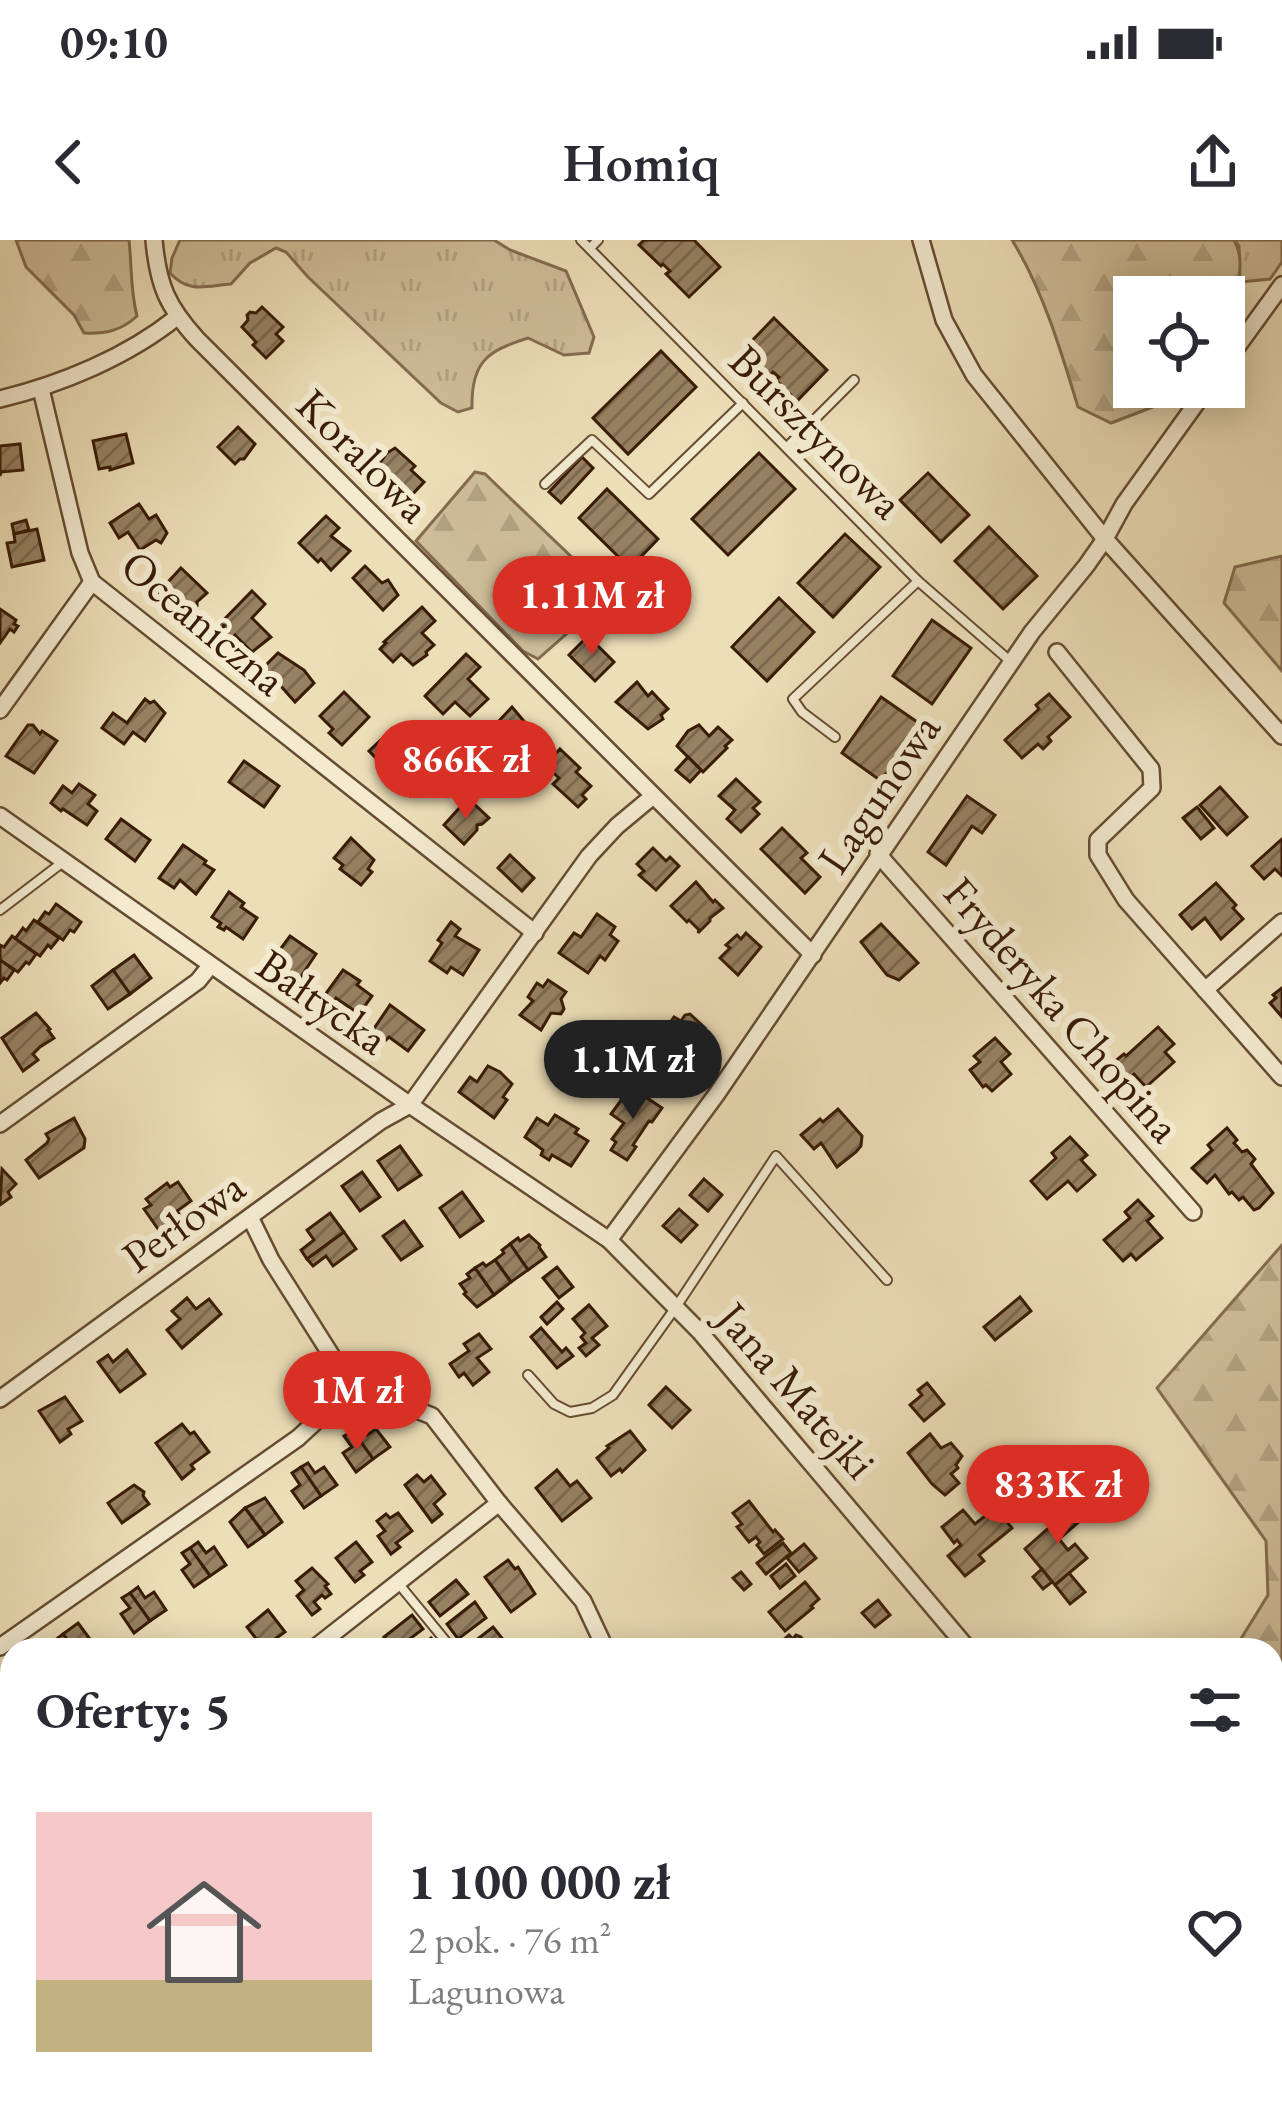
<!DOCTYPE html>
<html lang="pl">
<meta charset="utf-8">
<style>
body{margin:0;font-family:"EB Garamond",serif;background:#f2f2f3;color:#2b2b33;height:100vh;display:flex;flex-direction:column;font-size:45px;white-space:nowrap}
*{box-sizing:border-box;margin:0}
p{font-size:39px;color:#7c7c81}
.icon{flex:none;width:66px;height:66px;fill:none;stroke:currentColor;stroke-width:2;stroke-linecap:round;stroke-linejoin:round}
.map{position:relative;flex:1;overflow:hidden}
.sheet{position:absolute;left:0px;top:1398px;width:1284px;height:468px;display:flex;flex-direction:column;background:#fff;border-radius:36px 36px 0 0;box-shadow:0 6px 30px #0003}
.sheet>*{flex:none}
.buttons{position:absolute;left:1113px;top:36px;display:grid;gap:24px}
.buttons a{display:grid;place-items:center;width:132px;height:132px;border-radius:0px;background:#fff;box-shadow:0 6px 30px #0003;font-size:60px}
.price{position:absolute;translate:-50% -102px;padding:0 27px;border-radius:42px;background:#d93025;color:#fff;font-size:39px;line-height:78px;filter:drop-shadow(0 3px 6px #0008)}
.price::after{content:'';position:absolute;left:50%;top:72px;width:36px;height:27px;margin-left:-18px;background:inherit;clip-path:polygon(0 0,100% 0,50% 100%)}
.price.active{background:#222;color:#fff}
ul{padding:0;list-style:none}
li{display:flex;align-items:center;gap:36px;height:300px;padding:0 36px}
li span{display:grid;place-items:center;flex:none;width:336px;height:240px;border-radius:0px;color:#555}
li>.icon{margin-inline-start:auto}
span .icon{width:144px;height:144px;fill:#fffc;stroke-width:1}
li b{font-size:51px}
h2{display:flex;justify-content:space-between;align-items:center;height:144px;padding:0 36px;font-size:51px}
.status{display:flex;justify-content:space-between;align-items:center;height:84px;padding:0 60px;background:#fff;direction:ltr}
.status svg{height:33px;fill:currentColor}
header{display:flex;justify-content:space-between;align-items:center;height:156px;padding:0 36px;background:#fff;font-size:54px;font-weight:600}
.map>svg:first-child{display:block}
.grass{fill:url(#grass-tufts);stroke:#846c50;stroke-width:3}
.forest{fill:url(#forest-firs);stroke:#846c50;stroke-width:3}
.building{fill:url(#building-hatch);stroke:#391c06;stroke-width:3}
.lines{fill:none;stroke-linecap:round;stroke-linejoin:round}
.lane-casing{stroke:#664c32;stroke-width:12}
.street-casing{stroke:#664c32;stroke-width:20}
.lane{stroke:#f3ead0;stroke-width:8}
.street{stroke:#f3ead0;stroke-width:15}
.labels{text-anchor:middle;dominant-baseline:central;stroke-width:12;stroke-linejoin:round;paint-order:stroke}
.street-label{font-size:45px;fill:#391c06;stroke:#f3ead0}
</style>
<div class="status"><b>09:10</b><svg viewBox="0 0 49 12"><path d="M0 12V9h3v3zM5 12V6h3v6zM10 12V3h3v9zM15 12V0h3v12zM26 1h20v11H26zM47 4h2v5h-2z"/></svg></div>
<header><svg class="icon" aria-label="back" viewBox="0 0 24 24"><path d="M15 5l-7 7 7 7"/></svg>Homiq<svg class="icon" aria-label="share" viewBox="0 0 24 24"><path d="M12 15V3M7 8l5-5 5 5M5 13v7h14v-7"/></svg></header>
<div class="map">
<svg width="1282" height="1866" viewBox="0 0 1282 1866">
<defs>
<pattern id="grass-tufts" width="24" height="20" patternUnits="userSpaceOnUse" patternTransform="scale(3)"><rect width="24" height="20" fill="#cebd99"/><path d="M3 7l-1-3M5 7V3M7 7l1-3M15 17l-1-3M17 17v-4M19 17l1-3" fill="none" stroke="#b2a282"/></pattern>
<pattern id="forest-firs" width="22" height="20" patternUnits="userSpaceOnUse" patternTransform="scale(3)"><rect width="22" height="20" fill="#cebd99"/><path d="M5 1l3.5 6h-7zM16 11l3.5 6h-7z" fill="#b2a282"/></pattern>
<pattern id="building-hatch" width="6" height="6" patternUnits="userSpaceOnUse" patternTransform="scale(3)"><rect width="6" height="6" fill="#968162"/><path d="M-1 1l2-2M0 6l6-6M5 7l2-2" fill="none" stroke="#7b694f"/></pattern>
</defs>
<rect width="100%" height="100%" fill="#ecdeb7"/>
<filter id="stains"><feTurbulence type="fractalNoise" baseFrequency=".00167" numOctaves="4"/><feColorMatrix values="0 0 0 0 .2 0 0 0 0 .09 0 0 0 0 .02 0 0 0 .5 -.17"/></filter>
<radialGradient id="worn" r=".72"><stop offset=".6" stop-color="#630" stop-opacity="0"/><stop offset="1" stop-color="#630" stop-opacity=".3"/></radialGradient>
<g class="grass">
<path d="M180,0H494L510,10L566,31L594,97L589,113L564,115L528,98C487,111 471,122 472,168L458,172L441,163L308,37L286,12L276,8L250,23L231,44C206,46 189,54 170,33L172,18Z"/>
<polygon points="1234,0 1282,0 1282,22 1270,39 1240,42 1239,6"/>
</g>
<g class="forest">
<path d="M16,0H129C132,27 130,49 137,76C121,91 105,94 84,93L74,75L26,27Z"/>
<path d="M1012,0H1234C1248,25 1235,52 1224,77V57H1134V147H1167L1158,165L1111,183L1078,167C1061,111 1043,50 1012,0Z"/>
<polygon points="475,232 485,234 606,350 606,359 538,419 523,411 416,301"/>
<polygon points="1282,316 1282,431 1224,363 1235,327"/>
<polygon points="1282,1005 1282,1560 1272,1553 1272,1410 1234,1410 1268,1355 1266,1301 1157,1148"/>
<polygon points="367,1854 643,1854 651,1866 358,1866"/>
<polygon points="733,1854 858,1854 873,1866 722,1866"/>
</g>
<g class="building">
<polygon points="644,0 694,0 720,27 689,57 666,34 670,31 663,24 661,26 639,5"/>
<polygon points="262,67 283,87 276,94 283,101 266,118 253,105 256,102 242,87 248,80 247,75 250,72 256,73"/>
<polygon points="774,78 827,130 797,161 776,140 779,137 773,132 769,136 743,110"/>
<polygon points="661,111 696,147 628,214 593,178"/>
<polygon points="238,187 255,204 244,219 240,219 235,224 218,207"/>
<polygon points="126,194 133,223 110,230 110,227 99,229 93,201"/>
<polygon points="20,204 23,230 1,232 0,236 0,206"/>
<polygon points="395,208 415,226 411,230 424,242 410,257 377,227 387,213"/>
<polygon points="759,213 795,249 728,315 692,279"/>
<polygon points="582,217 593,228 561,263 549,252"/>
<polygon points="928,233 969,275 941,302 900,260"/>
<polygon points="607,249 658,299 630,328 579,278"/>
<polygon points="139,264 149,279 156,275 167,293 161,303 156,300 140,310 128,292 119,298 110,283"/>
<polygon points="326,276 339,288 331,296 350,311 331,330 321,319 318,322 299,303"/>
<polygon points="26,280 29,290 14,294 12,284"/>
<polygon points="989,287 1037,336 1003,369 955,321"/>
<polygon points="37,289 44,320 12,327 7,303 15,302 14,294"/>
<polygon points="845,294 880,327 833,377 798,343"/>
<polygon points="365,326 382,343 388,340 398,355 383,370 353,338"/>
<polygon points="181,328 207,353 197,362 197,366 185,375 167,358 164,362 156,355"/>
<polygon points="252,351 265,364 252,378 271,397 252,412 235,395 221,409 208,396"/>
<polygon points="779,358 814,392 767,441 732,407"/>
<polygon points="422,367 435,381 422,393 434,405 426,412 427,415 413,425 401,414 393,422 380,409 386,403 384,402"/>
<polygon points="0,369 16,380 14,384 18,386 14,392 10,389 0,403"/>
<polygon points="932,380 971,408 932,464 893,436"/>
<polygon points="588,396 614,422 595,441 569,415"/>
<polygon points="278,413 304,430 314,443 295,462 264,427"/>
<polygon points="466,414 480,427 468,439 488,459 470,476 455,462 443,474 425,456"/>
<polygon points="637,442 648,456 652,452 668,469 661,475 663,479 648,489 616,462"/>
<polygon points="344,452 369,477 342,505 329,493 333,489 320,476"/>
<polygon points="1049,454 1070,477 1048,497 1051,501 1043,509 1038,504 1022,518 1005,500 1039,469 1036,465"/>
<polygon points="881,457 920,484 881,541 842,513"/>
<polygon points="145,459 150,463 154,461 165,473 145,501 133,492 124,504 102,488 113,473 127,483"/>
<polygon points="512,467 538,498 517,519 495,497 502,489 496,484"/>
<polygon points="28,485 33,485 40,494 42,491 57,501 34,533 6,516"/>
<polygon points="699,485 709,496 718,487 732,500 725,506 727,508 703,532 677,506 688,491"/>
<polygon points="386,495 410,519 414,514 431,535 410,556 389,540 392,538 383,529 385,527 369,511"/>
<polygon points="560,509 580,528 576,532 591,546 582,555 586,559 578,567 553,544 559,538 545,525"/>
<polygon points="688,517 701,530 690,542 676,530"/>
<polygon points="244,521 279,546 264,567 229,542"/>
<polygon points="736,539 760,562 753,568 759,574 741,592 727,579 735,570 719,556"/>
<polygon points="79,544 95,555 88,564 97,571 87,585 63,569 61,571 51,563 63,546 72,553"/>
<polygon points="1220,547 1247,577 1227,595 1200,565"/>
<polygon points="967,556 995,575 982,593 972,586 946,625 928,612"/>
<polygon points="463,564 469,570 474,564 489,578 482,584 477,585 477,590 464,604 444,585"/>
<polygon points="1197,567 1214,588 1201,599 1183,578"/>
<polygon points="121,579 150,600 135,621 106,599"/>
<polygon points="782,588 807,613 801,618 820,637 805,653 761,609"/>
<polygon points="351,598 374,620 368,629 372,632 361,645 340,629 343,625 334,618"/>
<polygon points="1282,599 1282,636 1275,629 1264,639 1252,626"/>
<polygon points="183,605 206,621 204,624 214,630 196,654 180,640 174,648 159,638"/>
<polygon points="653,608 666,621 670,617 679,626 656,650 639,635 644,631 637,624"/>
<polygon points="510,615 534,638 522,651 498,628"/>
<polygon points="696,642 713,662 715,660 723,668 710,678 710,681 698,693 699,690 689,680 687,682 671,666"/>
<polygon points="1216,643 1236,665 1233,668 1243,679 1221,699 1205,678 1192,689 1180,675"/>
<polygon points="229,652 244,663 241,667 257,678 243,699 226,687 224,690 218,687 221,683 212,677"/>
<polygon points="56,664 81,682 74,692 70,690 63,700 38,682 45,672 49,674"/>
<polygon points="597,674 615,687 610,695 618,701 605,720 600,716 588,733 559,713 574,693 581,697"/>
<polygon points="34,680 59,698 51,708 48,705 40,716 15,699 23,688 26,691"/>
<polygon points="451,682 460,689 455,696 479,710 463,735 451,727 447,733 430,721 442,703 438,700"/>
<polygon points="881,684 918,723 899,740 887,735 861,702"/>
<polygon points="746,693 761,707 738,735 720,718 730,708 726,705 737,695 741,699"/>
<polygon points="12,696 36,714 29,724 26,722 18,732 0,720 0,705 4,707"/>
<polygon points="290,696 316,714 300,738 273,719"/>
<polygon points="134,715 151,738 130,754 113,730"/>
<polygon points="0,720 14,730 7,740 4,738 0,743"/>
<polygon points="113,730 130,754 108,769 92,746"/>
<polygon points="343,730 360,741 357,745 372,756 359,774 336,758 333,762 324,756"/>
<polygon points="548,740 566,752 561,759 564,769 561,774 551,773 541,790 520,775 533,761 528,757 537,743 543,747"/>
<polygon points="1282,748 1282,777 1270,763 1276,758 1273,755"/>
<polygon points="390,765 424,790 408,811 389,797 386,800 373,790"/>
<polygon points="36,773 50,789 48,790 54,798 40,807 33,814 38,820 23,831 2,798"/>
<polygon points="690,774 705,788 689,808 695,812 686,827 654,806 674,777 681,781 685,775"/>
<polygon points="1158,787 1174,804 1165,812 1174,822 1146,847 1134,834 1124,843 1109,826 1124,814 1126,816"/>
<polygon points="995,798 1010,814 1001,822 1011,834 992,851 986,845 983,847 970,830 980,822 974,816"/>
<polygon points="488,826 500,832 512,844 503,857 507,860 494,878 459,852 470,837 477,842"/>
<polygon points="635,850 662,868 652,882 649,881 633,905 636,907 627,920 611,910 616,902 612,899 624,883 611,874 622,859 627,862"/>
<polygon points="838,869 862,896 861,906 856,912 837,927 821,903 814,909 801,895 820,879 823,882"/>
<polygon points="555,875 578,889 575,893 588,901 571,926 552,915 549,920 541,915 543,910 525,897 537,878 548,885"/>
<polygon points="74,878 85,899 84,908 39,938 26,920 47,903 49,899 46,894"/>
<polygon points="1227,888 1237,900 1234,903 1242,912 1247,910 1255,919 1251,924 1273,953 1259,968 1254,970 1243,957 1239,960 1232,952 1229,954 1215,935 1207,943 1192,928 1212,910 1208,905"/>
<polygon points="1070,897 1087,915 1081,920 1095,935 1077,951 1068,941 1047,959 1031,941 1056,918 1052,913"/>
<polygon points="400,906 421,935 398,950 378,921"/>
<polygon points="2,929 16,944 8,952 11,957 0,965"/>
<polygon points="362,932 380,957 360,971 342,946"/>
<polygon points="704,939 722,955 708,971 690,955"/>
<polygon points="178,942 191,961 177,971 184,981 163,996 144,969 151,965 146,959 167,943 170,947"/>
<polygon points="462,952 483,981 460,997 440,968"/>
<polygon points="1138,960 1153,976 1147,981 1162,998 1136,1020 1131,1014 1123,1021 1104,1000 1130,978 1125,972"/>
<polygon points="679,969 697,985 681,1002 663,986"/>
<polygon points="330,973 344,992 307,1019 301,1010 314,1000 307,990"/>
<polygon points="404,981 422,1006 401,1020 383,996"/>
<polygon points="344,992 356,1009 333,1026 326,1016 313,1026 307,1019"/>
<polygon points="529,995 540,1005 539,1007 546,1017 528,1030 510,1004 518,998 520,1001"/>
<polygon points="510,1004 528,1030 511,1042 495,1020 504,1013 502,1010"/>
<polygon points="495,1020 511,1042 494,1055 475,1028 483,1023 486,1026"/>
<polygon points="557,1027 573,1047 559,1058 543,1038"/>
<polygon points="475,1028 494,1055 477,1067 464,1054 466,1052 460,1044 470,1038 467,1034"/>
<polygon points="1020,1057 1031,1071 995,1100 984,1087"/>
<polygon points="187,1058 196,1069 209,1059 221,1074 182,1108 167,1090 180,1079 172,1071"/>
<polygon points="557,1062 563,1069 547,1084 541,1077"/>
<polygon points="589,1065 607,1086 592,1098 599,1105 586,1116 579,1108 586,1103 581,1097 585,1093 573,1079"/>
<polygon points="541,1088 562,1112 566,1108 573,1116 557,1128 531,1097"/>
<polygon points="479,1094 491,1109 477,1118 489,1132 473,1145 464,1133 459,1137 450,1124 469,1111 464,1104"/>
<polygon points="127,1110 145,1134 120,1152 98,1122 108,1115 113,1122"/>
<polygon points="927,1143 944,1164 924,1181 910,1165 922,1155 918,1150"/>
<polygon points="666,1147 690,1170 672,1188 649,1165"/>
<polygon points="65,1157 82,1181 68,1189 71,1194 60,1202 39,1171"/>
<polygon points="182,1184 190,1194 194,1192 209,1212 191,1225 194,1229 182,1239 156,1203"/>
<polygon points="360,1185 367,1195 376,1189 390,1207 373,1219 353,1191"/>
<polygon points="353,1191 373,1219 356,1232 343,1213 352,1207 344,1196"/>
<polygon points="630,1191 645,1210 622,1232 620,1229 611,1236 597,1218 609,1208 607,1206"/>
<polygon points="930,1194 941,1208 951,1203 962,1216 956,1225 958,1228 951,1234 959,1243 945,1255 932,1244 908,1213"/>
<polygon points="308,1223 315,1233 324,1227 337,1245 321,1256 301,1227"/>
<polygon points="301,1227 321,1256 304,1268 292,1251 300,1245 292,1233"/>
<polygon points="557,1230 570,1246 577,1241 591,1258 562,1281 536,1248"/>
<polygon points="417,1235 424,1242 431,1236 445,1254 434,1264 442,1274 432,1282 405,1245"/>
<polygon points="134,1245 144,1252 143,1256 149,1264 122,1283 108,1263"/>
<polygon points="265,1258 282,1282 265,1295 245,1268"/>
<polygon points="749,1261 773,1292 775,1290 783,1299 764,1314 757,1305 760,1302 756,1297 749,1302 737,1287 742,1284 733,1273"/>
<polygon points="1079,1264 1088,1274 1059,1299 1068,1310 1075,1304 1087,1318 1055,1345 1025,1309 1071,1268 1073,1270"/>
<polygon points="245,1268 265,1295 248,1307 230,1282"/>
<polygon points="995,1268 1012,1288 979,1315 984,1321 965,1336 948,1316 961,1305 957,1300 954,1303 942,1287 963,1270 975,1284"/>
<polygon points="398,1273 412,1291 396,1303 400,1307 391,1314 378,1296 385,1291 377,1281 386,1274 390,1278"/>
<polygon points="198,1302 206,1313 214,1307 226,1325 210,1336 190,1308"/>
<polygon points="356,1302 372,1322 360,1331 364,1335 355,1342 336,1318"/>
<polygon points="783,1303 791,1313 766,1334 757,1323"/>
<polygon points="804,1304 816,1318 799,1332 787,1318"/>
<polygon points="190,1308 210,1336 194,1347 182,1330 190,1324 182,1313"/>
<polygon points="508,1320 515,1329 518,1327 535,1354 511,1372 485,1337"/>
<polygon points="786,1324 795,1336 780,1348 771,1336"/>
<polygon points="312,1328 328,1344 325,1346 331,1354 325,1358 322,1355 314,1362 320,1369 312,1375 297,1356 304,1350 296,1341"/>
<polygon points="1042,1329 1052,1342 1043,1349 1033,1337"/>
<polygon points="741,1332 751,1344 744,1350 733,1338"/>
<polygon points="1069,1333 1085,1352 1070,1364 1055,1345"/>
<polygon points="456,1340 468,1354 440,1376 429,1362"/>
<polygon points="805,1342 819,1359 811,1366 813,1368 785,1391 769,1372"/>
<polygon points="138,1347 145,1358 154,1352 166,1370 150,1381 130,1353"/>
<polygon points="130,1353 150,1381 134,1393 121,1374 130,1368 122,1358"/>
<polygon points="878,1360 890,1375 875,1387 862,1373"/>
<polygon points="475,1362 486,1378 458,1399 447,1384"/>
<polygon points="268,1370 285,1392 272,1401 275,1405 265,1410 247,1387"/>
<polygon points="412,1375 423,1389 395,1410 384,1397"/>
<polygon points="78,1383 98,1410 75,1410 63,1394"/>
<polygon points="493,1387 505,1402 494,1410 468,1410 466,1408"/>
<polygon points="63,1394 75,1410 50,1410 47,1406"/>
<polygon points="789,1395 793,1399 796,1395 801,1397 808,1410 787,1410 781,1402"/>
<polygon points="431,1398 440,1410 415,1410"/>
<polygon points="12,1428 12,1456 0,1439"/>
<polygon points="0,1439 12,1456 12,1477 8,1480 0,1469"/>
</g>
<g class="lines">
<g class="lane-casing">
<g id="lane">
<polyline points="581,0 918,341 1010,421"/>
<polyline points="590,8 598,0"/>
<polyline points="787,207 854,140"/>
<polyline points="545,244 592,200 649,254 743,163"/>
<polyline points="835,497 802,472 793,459 918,341"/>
<polyline points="0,670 63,622"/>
<polyline points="528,1135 554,1164 570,1172 592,1168 613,1155 676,1067 776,916 887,1040"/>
<polyline points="398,1343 453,1410"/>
<polyline points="1272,1821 1282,1812"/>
<polyline points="239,1854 248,1866"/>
<polyline points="1222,1866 1235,1854"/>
</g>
</g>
<g class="street-casing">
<g id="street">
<path d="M154,0C158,45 167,66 197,99L813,715"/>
<polyline points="921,0 944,80 974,135 1105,299 1282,496"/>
<polyline points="1224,125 1282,45"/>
<polyline points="41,149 80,313 92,342 535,693"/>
<path d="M0,159C62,144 127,117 177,77"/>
<polyline points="1057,412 1151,529 1152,548 1098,600 1098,615 1126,660 1282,837"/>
<polyline points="0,470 92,342"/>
<polyline points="0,576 410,865 609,1000 700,1092 969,1410"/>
<polyline points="878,614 1193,972"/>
<polyline points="1205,750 1282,682"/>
<polyline points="0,884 198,741 210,726"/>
<polyline points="609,1000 716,855 1032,392 1086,326 1105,299 1124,264 1208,147"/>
<polyline points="352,1148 389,1159 432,1176 499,1263 583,1361 606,1410"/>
<polyline points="0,1159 381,881 410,865 589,616 617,586 653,556"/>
<polyline points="0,1407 298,1198 352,1148 271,1020 250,977"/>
<polyline points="312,1410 499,1263"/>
<polyline points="0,1529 12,1545"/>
<polyline points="0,1710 12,1701"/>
<polyline points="1272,1773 1282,1784"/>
<polyline points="1281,1866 1282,1865"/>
</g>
</g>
<use href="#lane" class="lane"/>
<use href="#street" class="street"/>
</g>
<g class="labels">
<g class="street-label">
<text transform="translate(817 191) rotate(45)">Bursztynowa</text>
<text transform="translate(364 215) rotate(45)">Koralowa</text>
<text transform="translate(204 382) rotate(40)">Oceaniczna</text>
<text transform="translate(878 553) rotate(-56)">Lagunowa</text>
<text transform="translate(323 761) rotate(35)">Bałtycka</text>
<text transform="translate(1063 769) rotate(49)">Fryderyka Chopina</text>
<text transform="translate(183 981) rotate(-36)">Perłowa</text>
<text transform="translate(797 1150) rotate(49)">Jana Matejki</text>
</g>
</g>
<rect width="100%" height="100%" filter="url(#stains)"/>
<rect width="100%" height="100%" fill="url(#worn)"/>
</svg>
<div class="buttons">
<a><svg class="icon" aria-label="locate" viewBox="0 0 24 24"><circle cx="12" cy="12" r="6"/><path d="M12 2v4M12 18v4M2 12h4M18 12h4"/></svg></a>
</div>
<b class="price" style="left:592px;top:418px">1.11M zł</b>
<b class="price" style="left:466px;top:582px">866K zł</b>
<b class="price active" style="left:633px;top:882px">1.1M zł</b>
<b class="price" style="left:357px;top:1213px">1M zł</b>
<b class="price" style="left:1058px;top:1307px">833K zł</b>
<section class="sheet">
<h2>Oferty: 5<svg class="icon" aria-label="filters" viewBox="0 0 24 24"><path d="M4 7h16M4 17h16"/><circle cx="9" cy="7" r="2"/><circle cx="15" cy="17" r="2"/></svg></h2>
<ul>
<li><span style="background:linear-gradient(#f6c9c9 70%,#c2b280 0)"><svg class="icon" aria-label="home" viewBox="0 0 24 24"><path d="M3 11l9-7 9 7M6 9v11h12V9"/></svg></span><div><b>1 100 000 zł</b><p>2 pok. · 76 m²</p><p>Lagunowa</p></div><svg class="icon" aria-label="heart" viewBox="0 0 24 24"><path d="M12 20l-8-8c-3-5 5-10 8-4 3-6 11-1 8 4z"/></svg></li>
</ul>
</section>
</div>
